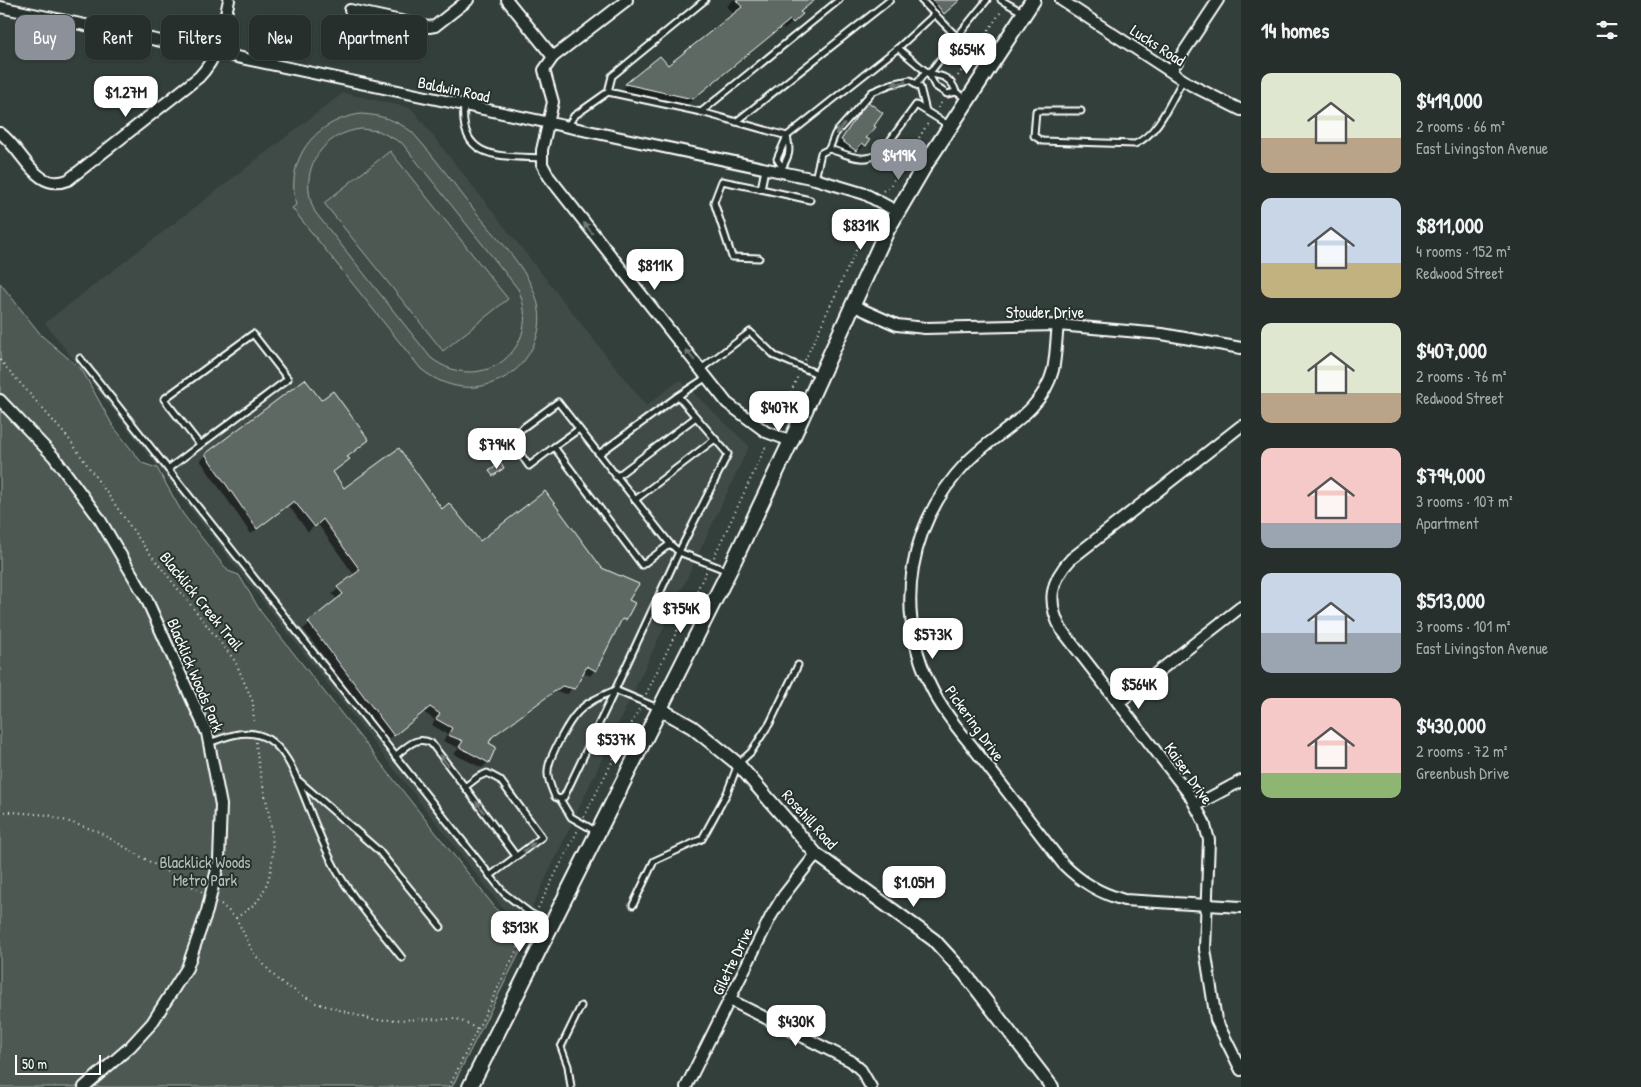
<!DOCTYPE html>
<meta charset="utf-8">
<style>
body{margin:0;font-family:"Patrick Hand",sans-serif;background:#2e3734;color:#f1f3f6;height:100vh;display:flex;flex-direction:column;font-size:19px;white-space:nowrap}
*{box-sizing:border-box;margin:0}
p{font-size:16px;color:#a4a9a9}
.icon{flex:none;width:28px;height:28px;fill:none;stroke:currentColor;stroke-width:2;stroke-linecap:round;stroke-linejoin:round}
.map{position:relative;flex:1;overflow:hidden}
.details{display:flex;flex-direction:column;background:#262f2c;width:400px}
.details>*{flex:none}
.guide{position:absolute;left:15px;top:15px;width:475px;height:45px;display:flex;gap:10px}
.scale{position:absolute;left:15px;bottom:12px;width:86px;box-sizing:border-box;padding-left:5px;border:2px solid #fff;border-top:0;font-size:14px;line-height:18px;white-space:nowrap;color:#fff;-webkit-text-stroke:4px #26332d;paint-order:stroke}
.price{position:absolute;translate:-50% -42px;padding:0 11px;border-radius:10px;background:#fff;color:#222;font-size:16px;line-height:32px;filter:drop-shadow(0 1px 2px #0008)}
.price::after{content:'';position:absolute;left:50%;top:30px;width:15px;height:11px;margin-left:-8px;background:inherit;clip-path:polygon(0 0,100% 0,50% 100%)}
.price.current{background:#8c9099;color:#fff}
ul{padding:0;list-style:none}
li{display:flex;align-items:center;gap:15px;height:125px;padding:0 20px}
li span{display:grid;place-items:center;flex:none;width:140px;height:100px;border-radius:10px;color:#555}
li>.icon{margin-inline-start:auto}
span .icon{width:60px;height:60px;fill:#fffc;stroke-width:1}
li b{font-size:21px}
h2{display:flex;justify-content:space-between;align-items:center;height:60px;padding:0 20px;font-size:21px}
.chip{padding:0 18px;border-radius:10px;background:#262f2c;box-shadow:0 1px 4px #0004,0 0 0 1px #424a48;font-size:18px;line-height:45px}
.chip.current{background:#8c9099;color:#fff}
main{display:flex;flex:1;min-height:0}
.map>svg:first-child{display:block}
.built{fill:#404c47}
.green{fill:#4d5853;stroke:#a6aca9;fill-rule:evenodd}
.shadow{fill:#0007}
.building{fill:#5f6964;stroke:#fff}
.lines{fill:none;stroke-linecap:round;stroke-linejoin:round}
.service-casing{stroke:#fff;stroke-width:9}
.minor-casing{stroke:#fff;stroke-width:14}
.tertiary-casing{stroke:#fff;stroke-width:16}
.secondary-casing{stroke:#fff;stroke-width:18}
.path{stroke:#fff;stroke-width:2;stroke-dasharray:1 4;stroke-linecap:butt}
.service{stroke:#26332d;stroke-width:5}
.minor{stroke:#26332d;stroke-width:10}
.tertiary{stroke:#26332d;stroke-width:12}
.secondary{stroke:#26332d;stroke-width:14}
.oneway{fill:#727a76}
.labels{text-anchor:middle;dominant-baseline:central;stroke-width:4;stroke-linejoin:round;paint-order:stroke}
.street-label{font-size:16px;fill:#fff;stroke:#26332d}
.park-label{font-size:16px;fill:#b8bcba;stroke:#26332d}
</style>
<main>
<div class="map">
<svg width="1241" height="1087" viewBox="0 0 1241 1087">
<rect width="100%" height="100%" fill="#333f3a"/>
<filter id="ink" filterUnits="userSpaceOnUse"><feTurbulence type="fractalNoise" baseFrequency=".02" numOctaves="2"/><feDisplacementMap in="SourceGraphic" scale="10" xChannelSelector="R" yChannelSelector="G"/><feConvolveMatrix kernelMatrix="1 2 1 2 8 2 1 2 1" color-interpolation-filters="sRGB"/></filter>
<g filter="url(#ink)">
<polygon class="built" points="343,93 411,108 646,406 680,380 749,446 521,931 45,323"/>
<g class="green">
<path d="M361,114C381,115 396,120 412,132C435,157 455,186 476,212C506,250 561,298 531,350C523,365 511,376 495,382C469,393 442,386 421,369L292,208L296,205C285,159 315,120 361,114ZM361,129L379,131L402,143L518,289C545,348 482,397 431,358L315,212C297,174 319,134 361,129Z"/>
<polygon points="390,151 508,299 443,351 324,203"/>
<polygon points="0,283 42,336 82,370 113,426 142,463 157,468 183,514 228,571 239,575 261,612 524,944 452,1087 0,1087"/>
</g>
<g class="shadow">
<polygon points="733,0 815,0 800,12 793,22 784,30 782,27 684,107 619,92 660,58 667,67 734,15 727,6"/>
<polygon points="918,0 960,0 936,21"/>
<polygon points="867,103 864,138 868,141 859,151 856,149 850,156 836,146"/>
<polygon points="206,455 346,457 348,459 332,473 343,490 442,510 480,543 602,569 627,600 625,619 618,624 595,670 590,676 582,672 568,694 555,692 490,739 488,744 488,762 482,768 454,754 459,748 443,741 447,734 432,725 435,720 423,712 387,741 303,629 338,600 332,594 354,575 317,523 308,532 288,505 251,534 200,460"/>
</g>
<g class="building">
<polygon points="736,0 815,0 800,12 803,14 793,23 790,20 693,99 625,84 660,56 668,65 742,7"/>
<polygon points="933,0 960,0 944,14"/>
<polygon points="867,101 883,113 874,126 876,127 866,138 870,140 866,146 862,143 856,151 841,140"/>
<polygon points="305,379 321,400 333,391 369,440 347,457 350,459 333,472 344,488 399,448 442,509 449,503 480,541 545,491 602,568 639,584 629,600 635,603 626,620 622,619 596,671 587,666 575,689 562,686 492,737 489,743 496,747 489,763 459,747 463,741 448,735 452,728 436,719 440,714 430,707 394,736 308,622 343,594 337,587 360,570 323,519 315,527 294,501 257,529 205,454"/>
<polygon points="501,463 504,468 493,476 489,471"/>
</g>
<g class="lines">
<g class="service-casing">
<g id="service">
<polyline points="921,0 957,37 987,0"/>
<polyline points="1001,0 1024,13"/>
<polyline points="898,48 935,14"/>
<path d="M929,74C943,75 952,79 956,92L967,99"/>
<polyline points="929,74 957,37"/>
<polyline points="916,85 926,71"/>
<polyline points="608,92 612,76 705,0"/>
<path d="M464,106C459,160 500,156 541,158"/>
<path d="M1081,111H1036L1034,136L1042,141L1135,144C1159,133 1170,102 1183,80"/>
<polyline points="701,112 839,0"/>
<polyline points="736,122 890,0"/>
<polyline points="567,127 574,116 608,92 701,112 787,136"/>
<polyline points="829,149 835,134 872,92 891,84 910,80 920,87 926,111"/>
<polyline points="782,167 777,159 787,136 898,48 929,74 935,86 947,94 956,92"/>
<path d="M781,170C789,155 791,153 787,136"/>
<path d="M815,179L821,153L829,149C850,155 861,164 881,153L916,105L950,126"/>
<polyline points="761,189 810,200"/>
<polyline points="759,258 732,257 714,202 722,181 761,189 765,169"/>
<polyline points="80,358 504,893 530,913 551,924"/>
<polyline points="701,369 750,332 775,356 820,375"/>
<polyline points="678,396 599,454 670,544 679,552 728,454 678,396 707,377"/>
<polyline points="554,447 579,429"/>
<polyline points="599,454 558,402 509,438 529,466 554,447 642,565 670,544"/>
<polyline points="168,469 288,379 253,334 164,399 200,445"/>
<polyline points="616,477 696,417"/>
<polyline points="635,500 715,439"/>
<polyline points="658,708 615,690 679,552 728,571"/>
<path d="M209,743C228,736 249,727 268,739C284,749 293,769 300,786C312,815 322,845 338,873C356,903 381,931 402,958"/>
<path d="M395,756C407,747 416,735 431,743L465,787L478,777L487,773L500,780L542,837L490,876"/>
<polyline points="299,781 379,851 441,927"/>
<polyline points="465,787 516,856"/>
<path d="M560,799L564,797L615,690C602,696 588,701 578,712C569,721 548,758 548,771C547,780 552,789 555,797L560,799L571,817L597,832"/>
<polyline points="633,905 654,861 702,839 727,793 738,764 751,752 770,723 798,665"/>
<polyline points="571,1087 568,1066 561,1047 581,1006"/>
</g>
</g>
<g class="minor-casing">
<g id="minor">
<polyline points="507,0 553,57"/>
<polyline points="627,0 553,57 544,70 553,102 542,150 542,164 549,177 727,403 766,432 791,441"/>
<polyline points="1061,0 1191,85 1241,110"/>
<polyline points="0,7 815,179 865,194 898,212"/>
<polyline points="350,10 429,27 435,26 468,0"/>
<polyline points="1171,71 1218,0"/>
<path d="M0,133C23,149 35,193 68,180L199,77C221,54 222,30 229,0"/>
<polyline points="852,305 897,325 925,328 1058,325 1162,334 1241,348"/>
<path d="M1058,325C1056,340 1056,356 1053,370C1042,414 996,432 967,462C908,524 894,608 930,685C941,709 959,730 975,750C1004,788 1034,826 1063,864C1081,882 1099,893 1124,900L1241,907"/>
<polyline points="0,400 54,457 99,518 146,598 207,733 221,805 219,861 207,911 187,968 152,1023 130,1047 84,1087"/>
<path d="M1241,426L1071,559C1050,581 1047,602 1061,629L1189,794L1204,822L1209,840L1205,949L1216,1020L1241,1070"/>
<polyline points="1118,703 1241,607"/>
<polyline points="1196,805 1241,781"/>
<polyline points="730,1000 851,1061 861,1070 871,1087"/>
<polyline points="686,1087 771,916 784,895 816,854"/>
</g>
</g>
<g class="tertiary-casing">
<polyline id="tertiary" points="660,709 692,727 738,764 816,854 934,940 965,974 1052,1087"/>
</g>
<g class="secondary-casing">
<polyline id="secondary" points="470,1087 729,571 791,441 887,230 925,165 1033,0"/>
</g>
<g class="path">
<polyline points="958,76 1002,10"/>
<polyline points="938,108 943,100"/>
<polyline points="883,191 890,186 928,123"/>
<polyline points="0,360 69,439 144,546 235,661 253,702 254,725"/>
<polyline points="805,360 872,216 871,210"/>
<polyline points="776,424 798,376"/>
<polyline points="714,557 767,444"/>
<polyline points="646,694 707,570"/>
<polyline points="0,811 48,815 97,831 202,892"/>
<polyline points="584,817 639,709"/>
<polyline points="221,904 236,918 254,954 280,982 316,1003 373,1020 457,1019 478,1029"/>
<polyline points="538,908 578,830"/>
<path d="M236,918C243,913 254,906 259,899C290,851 259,793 256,742"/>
<polyline points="449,1087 530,923"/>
</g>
<use href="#service" class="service"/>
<use href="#minor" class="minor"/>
<use href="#tertiary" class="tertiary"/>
<use href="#secondary" class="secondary"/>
</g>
<defs><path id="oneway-solid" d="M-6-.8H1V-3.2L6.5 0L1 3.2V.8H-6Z" transform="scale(1.25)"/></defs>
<g class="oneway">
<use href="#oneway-solid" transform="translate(899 83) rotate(168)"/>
<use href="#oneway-solid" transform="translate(840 129) rotate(131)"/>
<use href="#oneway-solid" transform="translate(588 228) rotate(-129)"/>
<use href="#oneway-solid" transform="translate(690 355) rotate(-129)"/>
<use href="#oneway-solid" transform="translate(444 760) rotate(-128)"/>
<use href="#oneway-solid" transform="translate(480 807) rotate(-126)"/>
<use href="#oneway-solid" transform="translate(529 847) rotate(-36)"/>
</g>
</g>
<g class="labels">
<g class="street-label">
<text transform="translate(1158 45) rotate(33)">Lucks Road</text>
<text transform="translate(454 89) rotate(12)">Baldwin Road</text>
<text x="1045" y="312">Stouder Drive</text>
<text transform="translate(202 601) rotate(51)">Blacklick Creek Trail</text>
<text transform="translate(196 675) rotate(67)">Blacklick Woods Park</text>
<text transform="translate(975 723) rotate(54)">Pickering Drive</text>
<text transform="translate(1189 773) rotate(55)">Kaiser Drive</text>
<text transform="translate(810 819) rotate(48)">Rosehill Road</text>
<text transform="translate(732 961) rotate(-64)">Gilette Drive</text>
</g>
<g class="park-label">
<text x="205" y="862">Blacklick Woods<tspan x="205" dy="18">Metro Park</tspan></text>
</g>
</g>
</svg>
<div class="scale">50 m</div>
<b class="price" style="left:967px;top:75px">$654K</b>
<b class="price" style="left:126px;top:118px">$1.27M</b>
<b class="price current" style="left:899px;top:181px">$419K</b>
<b class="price" style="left:861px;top:251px">$831K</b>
<b class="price" style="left:655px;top:291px">$811K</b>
<b class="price" style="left:779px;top:433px">$407K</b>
<b class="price" style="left:497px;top:470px">$794K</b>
<b class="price" style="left:681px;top:634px">$754K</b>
<b class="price" style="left:933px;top:660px">$573K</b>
<b class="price" style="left:1139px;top:710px">$564K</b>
<b class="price" style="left:616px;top:765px">$537K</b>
<b class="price" style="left:914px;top:908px">$1.05M</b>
<b class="price" style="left:520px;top:953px">$513K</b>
<b class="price" style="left:796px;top:1047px">$430K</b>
<div class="guide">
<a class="chip current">Buy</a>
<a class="chip">Rent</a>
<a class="chip">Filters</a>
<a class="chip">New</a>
<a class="chip">Apartment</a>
</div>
</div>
<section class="details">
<h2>14 homes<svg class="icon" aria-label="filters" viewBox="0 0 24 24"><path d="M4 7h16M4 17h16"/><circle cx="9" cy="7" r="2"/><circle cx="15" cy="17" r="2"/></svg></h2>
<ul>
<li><span style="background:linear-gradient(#dfe7d0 65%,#b9a48a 0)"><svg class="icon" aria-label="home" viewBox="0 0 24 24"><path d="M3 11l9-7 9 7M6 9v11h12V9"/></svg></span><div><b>$419,000</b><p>2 rooms · 66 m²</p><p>East Livingston Avenue</p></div></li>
<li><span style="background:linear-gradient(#c9d6e8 65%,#c2b280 0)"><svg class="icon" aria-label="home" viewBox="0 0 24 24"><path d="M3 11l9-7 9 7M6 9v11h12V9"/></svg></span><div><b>$811,000</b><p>4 rooms · 152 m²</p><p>Redwood Street</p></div></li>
<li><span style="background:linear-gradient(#dfe7d0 70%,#b9a48a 0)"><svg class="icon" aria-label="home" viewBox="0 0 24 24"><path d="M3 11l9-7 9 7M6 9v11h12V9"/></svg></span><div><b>$407,000</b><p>2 rooms · 76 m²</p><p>Redwood Street</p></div></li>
<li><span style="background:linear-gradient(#f6c9c9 75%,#9aa5b1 0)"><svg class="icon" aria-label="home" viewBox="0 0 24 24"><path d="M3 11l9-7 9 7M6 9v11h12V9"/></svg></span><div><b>$794,000</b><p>3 rooms · 107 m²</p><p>Apartment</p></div></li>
<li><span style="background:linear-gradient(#c9d6e8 60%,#9aa5b1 0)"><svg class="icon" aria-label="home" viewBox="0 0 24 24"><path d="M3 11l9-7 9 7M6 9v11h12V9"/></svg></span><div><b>$513,000</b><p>3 rooms · 101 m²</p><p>East Livingston Avenue</p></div></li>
<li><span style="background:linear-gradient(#f6c9c9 75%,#8fb573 0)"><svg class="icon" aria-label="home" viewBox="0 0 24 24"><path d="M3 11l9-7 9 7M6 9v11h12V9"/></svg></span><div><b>$430,000</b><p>2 rooms · 72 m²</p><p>Greenbush Drive</p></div></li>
</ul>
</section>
</main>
